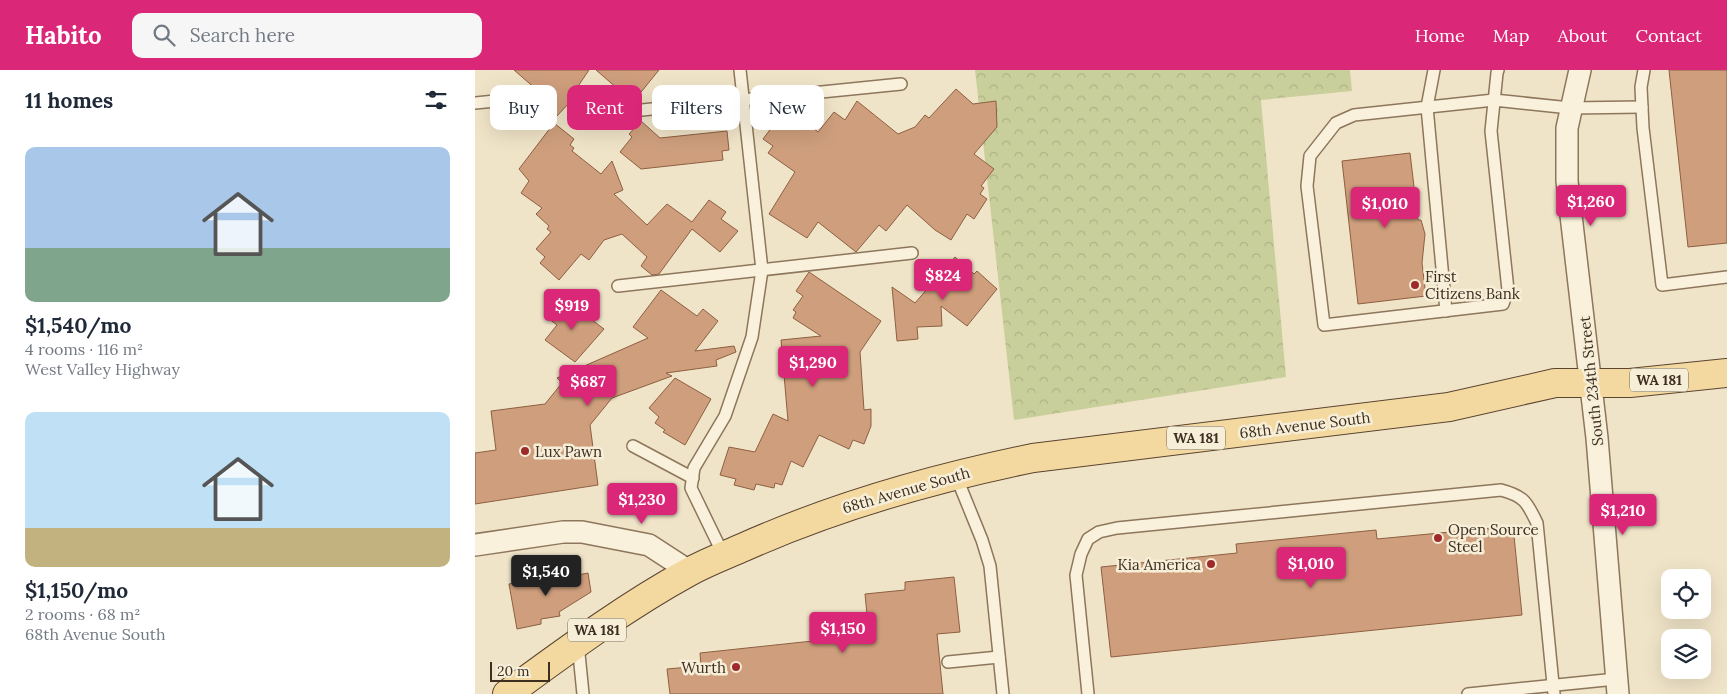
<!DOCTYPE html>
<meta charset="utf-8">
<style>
body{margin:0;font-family:Lora,serif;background:#f6f6f7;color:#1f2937;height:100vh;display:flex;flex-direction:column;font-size:19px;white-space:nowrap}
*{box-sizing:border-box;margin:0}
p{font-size:16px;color:#747a83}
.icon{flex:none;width:28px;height:28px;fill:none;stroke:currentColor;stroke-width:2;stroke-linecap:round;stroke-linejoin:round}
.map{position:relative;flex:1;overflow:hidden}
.panel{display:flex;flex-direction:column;background:#fff;width:475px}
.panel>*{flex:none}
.top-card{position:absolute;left:15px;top:15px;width:475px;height:45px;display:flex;gap:10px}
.buttons{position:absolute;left:1186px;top:499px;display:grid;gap:10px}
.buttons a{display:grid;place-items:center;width:50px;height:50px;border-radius:10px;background:#fff;box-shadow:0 5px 20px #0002;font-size:25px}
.scale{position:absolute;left:15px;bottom:12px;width:60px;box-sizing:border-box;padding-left:5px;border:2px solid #3d2e20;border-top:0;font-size:14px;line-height:18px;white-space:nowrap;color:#3d2e20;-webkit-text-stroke:4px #f7eed8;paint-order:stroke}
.price{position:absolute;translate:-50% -42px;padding:0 11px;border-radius:5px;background:#db2777;color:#fff;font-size:16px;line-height:32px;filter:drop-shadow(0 1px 2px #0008)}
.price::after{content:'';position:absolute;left:50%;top:30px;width:15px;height:11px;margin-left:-8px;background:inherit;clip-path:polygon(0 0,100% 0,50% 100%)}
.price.on{background:#222;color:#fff}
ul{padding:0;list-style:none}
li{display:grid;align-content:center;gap:10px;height:265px;padding:0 25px}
li span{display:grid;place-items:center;height:155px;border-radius:10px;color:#555}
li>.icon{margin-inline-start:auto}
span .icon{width:90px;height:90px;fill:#fffc;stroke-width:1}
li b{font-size:21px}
h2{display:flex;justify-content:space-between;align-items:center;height:60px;padding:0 25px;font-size:21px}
.chip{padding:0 18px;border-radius:10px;background:#fff;box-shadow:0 5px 20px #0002;font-size:18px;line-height:45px}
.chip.on{background:#db2777;color:#fff}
header{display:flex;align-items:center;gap:30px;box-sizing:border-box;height:70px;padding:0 25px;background:#db2777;color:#fff}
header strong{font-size:24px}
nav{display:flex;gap:28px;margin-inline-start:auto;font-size:18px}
.search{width:350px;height:45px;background:#f6f6f7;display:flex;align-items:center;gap:12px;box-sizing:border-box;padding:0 18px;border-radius:10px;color:#747a83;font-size:19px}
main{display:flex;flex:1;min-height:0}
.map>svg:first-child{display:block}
.forest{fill:url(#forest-crowns)}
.building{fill:#cf9f7d;stroke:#8d5f41}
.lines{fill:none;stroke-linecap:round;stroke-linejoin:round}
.lane-casing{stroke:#8d765c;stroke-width:14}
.street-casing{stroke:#8d765c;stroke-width:24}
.primary-casing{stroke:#5b4430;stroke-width:30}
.lane{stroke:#faf1dc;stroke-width:11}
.street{stroke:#faf1dc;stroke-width:21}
.primary{stroke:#f3d9a0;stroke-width:28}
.poi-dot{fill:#9e2a2b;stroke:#f7eed8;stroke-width:2}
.labels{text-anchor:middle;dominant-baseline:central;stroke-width:5;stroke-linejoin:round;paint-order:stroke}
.shield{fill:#f7eed8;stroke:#756857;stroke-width:1}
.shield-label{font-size:14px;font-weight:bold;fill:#3d2e20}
.poi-label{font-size:15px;fill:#3d2e20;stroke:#f7eed8;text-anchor:start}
.street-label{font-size:15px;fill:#3d2e20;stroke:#f7eed8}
</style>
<header>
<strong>Habito</strong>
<div class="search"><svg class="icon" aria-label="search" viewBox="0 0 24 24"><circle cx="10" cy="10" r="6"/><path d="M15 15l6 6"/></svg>Search here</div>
<nav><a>Home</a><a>Map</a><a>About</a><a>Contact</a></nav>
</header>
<main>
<section class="panel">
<h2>11 homes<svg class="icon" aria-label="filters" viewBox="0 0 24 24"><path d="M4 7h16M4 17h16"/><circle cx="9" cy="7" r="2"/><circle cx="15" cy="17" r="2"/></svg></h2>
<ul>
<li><span style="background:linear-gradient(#a9c7e8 65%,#7fa58c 0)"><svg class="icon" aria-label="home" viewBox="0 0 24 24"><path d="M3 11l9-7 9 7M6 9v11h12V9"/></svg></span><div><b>$1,540/mo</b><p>4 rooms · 116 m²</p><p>West Valley Highway</p></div></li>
<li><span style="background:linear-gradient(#bfe0f5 75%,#c2b280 0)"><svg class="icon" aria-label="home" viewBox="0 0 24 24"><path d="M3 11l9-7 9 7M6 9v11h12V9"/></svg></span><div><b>$1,150/mo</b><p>2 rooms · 68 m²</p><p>68th Avenue South</p></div></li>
</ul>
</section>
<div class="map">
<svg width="1252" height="624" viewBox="0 0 1252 624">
<defs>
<pattern id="forest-crowns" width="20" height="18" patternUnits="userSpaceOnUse" patternTransform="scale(1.25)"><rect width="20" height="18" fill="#c9cf9b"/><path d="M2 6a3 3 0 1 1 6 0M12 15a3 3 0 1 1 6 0" fill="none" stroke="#aeb285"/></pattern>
</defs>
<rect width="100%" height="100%" fill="#f0e4c8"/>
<polygon class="forest" points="500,0 875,0 877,21 786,30 811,307 539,350"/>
<g class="building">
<polygon points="39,0 114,0 93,31 95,32 81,47 57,25 62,20"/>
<polygon points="121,0 184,0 158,32"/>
<polygon points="1194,0 1252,0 1252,173 1213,177"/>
<polygon points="481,19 498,34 521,31 522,57 499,84 519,99 506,116 509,118 505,124 512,129 499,149 492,144 476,170 460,160 432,135 411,161 404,155 381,182 343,152 332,168 294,144 320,102 293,83 298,76 288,69 313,36 343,62 359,42 370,50 382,31 423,64 440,57 450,45 454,48"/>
<polygon points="166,51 185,68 252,61 254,80 247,81 248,90 166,99 145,82 157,67 154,64"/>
<polygon points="79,53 99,69 95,75 99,78 97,81 126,104 137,91 148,120 139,124 172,155 192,134 217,152 234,130 251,142 246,149 263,161 245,182 217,159 184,204 177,205 166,196 172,187 147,164 129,170 114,190 106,184 84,210 65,193 70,187 61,179 76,162 72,159 74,156 61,144 67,138 46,123 54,111 44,99"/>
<polygon points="935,83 943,150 946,150 950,164 947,193 951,226 883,234 867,91"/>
<polygon points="480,187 499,204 502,201 522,219 492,256 466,236 467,256 442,257 443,269 422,271 417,217 440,233"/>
<polygon points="334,202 406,251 385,282 389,340 396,339 396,356 389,374 378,370 374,379 344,365 328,397 316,391 307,415 300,413 299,418 281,414 279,420 259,415 261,409 245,405 254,377 280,382 298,344 313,351 306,270 346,266 318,248 321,242 318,240 328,226 321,221"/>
<polygon points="186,220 222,246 228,239 243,251 220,281 259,276 261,282 241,290 242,296 191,303 197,306 137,328 115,355 123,415 0,434 0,383 21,380 16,341 70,334 87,313 82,308 173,268 158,257"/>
<polygon points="89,229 129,259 100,292 70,270 82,255 74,249"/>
<polygon points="200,308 236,329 210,375 188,362 190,360 180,353 184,347 174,338"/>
<polygon points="1038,456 1047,545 636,587 626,497 762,483 761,474 901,460 902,469"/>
<polygon points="92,503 93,507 113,503 116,522 84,542 85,546 66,549 66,554 42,559 34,514"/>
<polygon points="479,507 485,562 462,564 468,624 195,624 192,599 226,596 225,583 394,565 390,524 430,520 430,512"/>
</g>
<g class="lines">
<g class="lane-casing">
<g id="lane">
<polyline points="959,0 952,37 971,241"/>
<polyline points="1023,0 1022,3 1016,61 1033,220 1028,234 849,255 832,116 835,86 861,53 879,45 1019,30 1095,38 1167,37"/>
<polyline points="1169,0 1166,17 1168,58 1187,215 1252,207"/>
<polyline points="0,33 30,30"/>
<polyline points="117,45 426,14"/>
<polyline points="143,216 437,183"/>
<polyline points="158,376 218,408"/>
<polyline points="481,406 507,470 515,496 528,624"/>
<polyline points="249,486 216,418 219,398 250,346 277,267 287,200 265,0"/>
<polyline points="103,574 108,624"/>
<polyline points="473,592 524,587"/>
<path d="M613,624L601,505L606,484L613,469L624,462L642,458L1026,420C1049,426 1052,432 1062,453L1079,624"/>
<polyline points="993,624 1141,609"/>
</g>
</g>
<g class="street-casing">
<g id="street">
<polyline points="1105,0 1092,58 1092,111 1122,368 1143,624"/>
<polyline points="0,475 88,462 107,462 174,475 214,501"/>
</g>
</g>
<g class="primary-casing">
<path id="primary" d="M32,624C91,581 150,537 214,502C232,492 251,485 269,477C361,436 460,408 558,388L974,337L1080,313H1155L1252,303"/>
</g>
<use href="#lane" class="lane"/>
<use href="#street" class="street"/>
<use href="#primary" class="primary"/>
</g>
<g class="poi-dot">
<circle cx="940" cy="215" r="5"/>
<circle cx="50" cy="381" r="5"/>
<circle cx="963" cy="468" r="5"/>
<circle cx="736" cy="494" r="5"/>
<circle cx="261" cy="597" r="5"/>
</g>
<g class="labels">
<g class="shield">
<rect x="1155" y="298.5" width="58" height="23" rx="4"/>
<rect x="692" y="356.5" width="58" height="23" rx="4"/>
<rect x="93" y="548.5" width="58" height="23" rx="4"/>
</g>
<g class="shield-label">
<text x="1184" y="310">WA 181</text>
<text x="721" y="368">WA 181</text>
<text x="122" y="560">WA 181</text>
</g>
<g class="poi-label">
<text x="950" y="206">First<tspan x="950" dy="17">Citizens Bank</tspan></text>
<text x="60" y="381">Lux Pawn</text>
<text x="973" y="459">Open Source<tspan x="973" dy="17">Steel</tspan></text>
<text x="726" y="494" text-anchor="end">Kia America</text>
<text x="251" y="597" text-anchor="end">Wurth</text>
</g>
<g class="street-label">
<text transform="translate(1116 311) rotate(-96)">South 234th Street</text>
<text transform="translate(830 355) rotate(-7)">68th Avenue South</text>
<text transform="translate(431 420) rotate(-16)">68th Avenue South</text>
</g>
</g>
</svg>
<div class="buttons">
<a><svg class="icon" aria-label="locate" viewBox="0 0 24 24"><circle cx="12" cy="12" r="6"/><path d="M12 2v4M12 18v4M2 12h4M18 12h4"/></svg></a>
<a><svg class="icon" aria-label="layers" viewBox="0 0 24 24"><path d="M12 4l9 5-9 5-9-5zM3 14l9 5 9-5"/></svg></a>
</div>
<div class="scale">20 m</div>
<b class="price" style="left:1116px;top:157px">$1,260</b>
<b class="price" style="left:910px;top:159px">$1,010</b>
<b class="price" style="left:468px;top:231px">$824</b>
<b class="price" style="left:97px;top:261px">$919</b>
<b class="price" style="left:338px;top:318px">$1,290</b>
<b class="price" style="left:113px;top:337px">$687</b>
<b class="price" style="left:167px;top:455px">$1,230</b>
<b class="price" style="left:1148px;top:466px">$1,210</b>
<b class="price" style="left:836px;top:519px">$1,010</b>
<b class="price on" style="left:71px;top:527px">$1,540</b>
<b class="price" style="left:368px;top:584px">$1,150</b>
<div class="top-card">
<a class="chip">Buy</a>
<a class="chip on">Rent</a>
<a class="chip">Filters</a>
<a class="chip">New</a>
</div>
</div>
</main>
